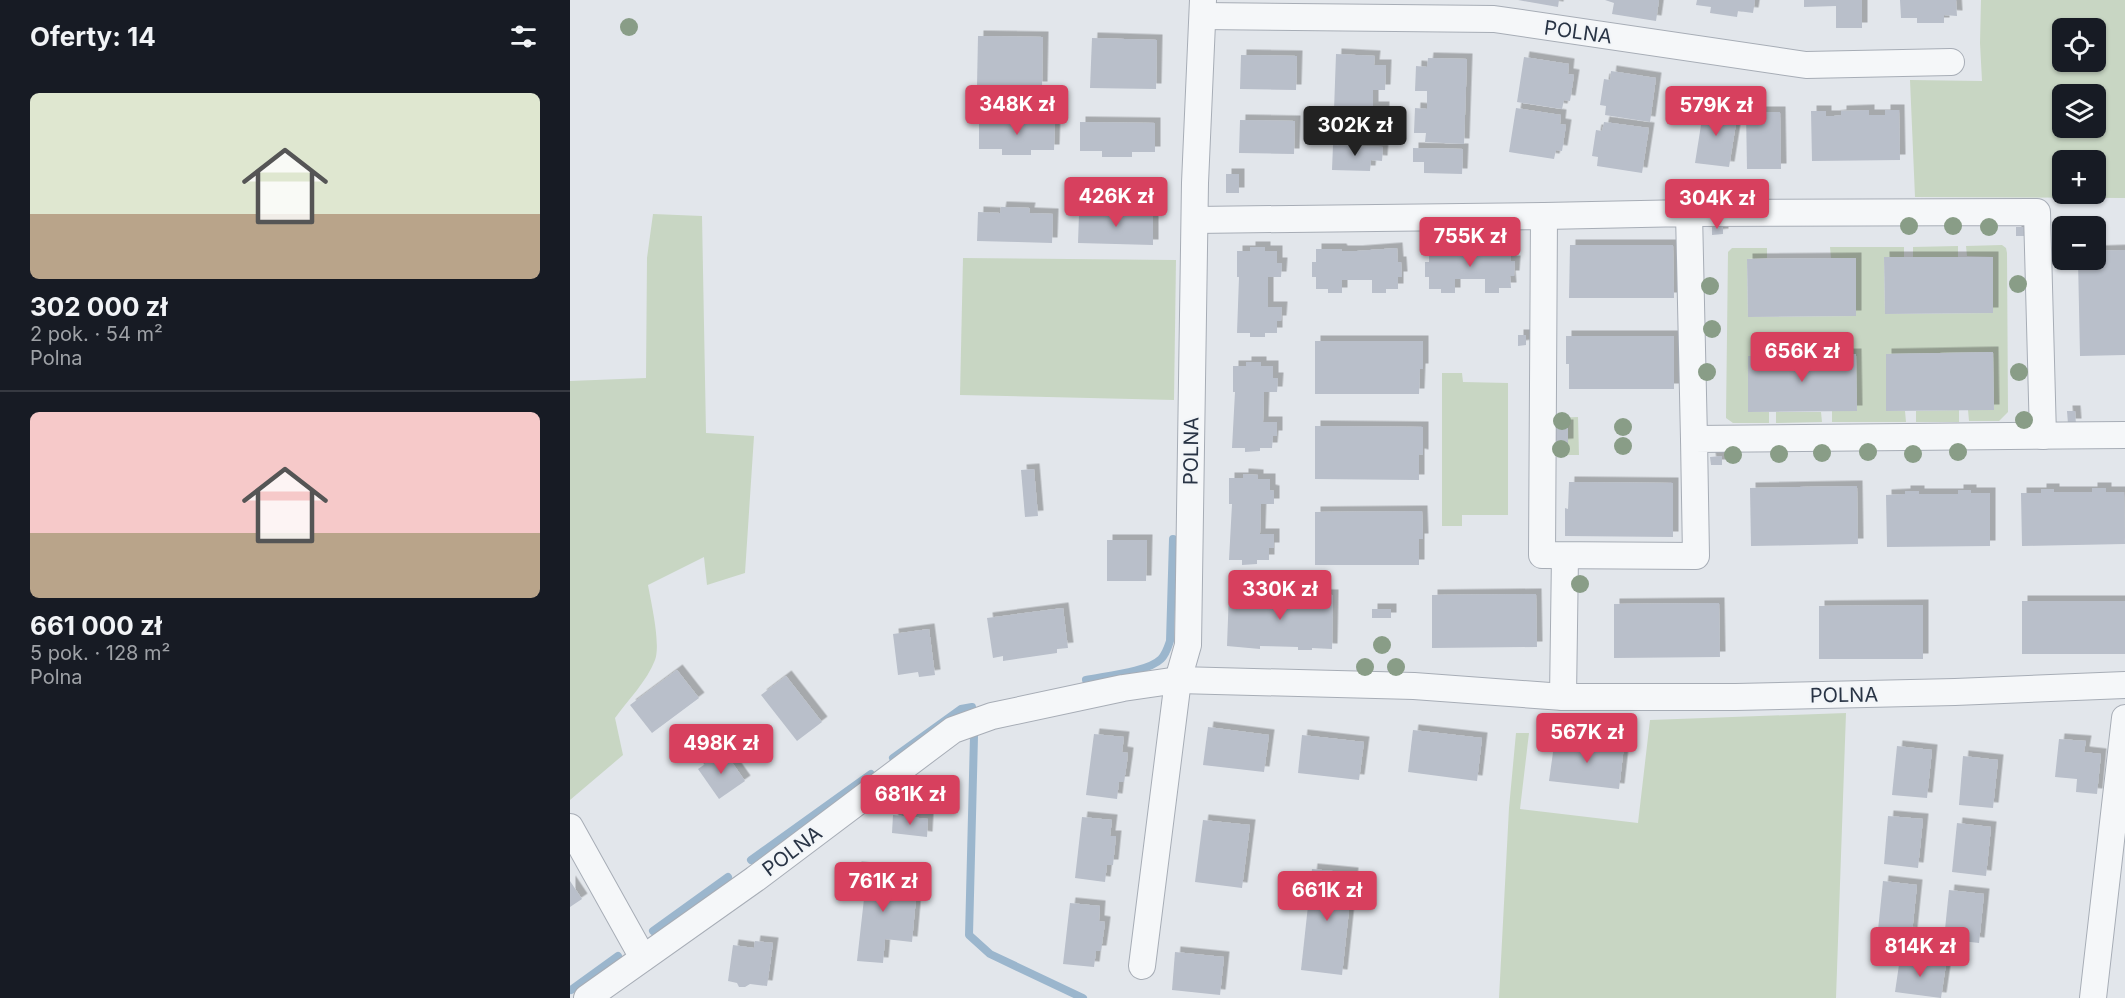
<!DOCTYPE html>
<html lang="pl">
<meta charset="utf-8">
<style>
body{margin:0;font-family:Inter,sans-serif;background:#20242c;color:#f1f3f6;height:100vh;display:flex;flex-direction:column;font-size:22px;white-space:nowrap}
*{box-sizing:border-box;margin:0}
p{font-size:20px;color:#9ea1a6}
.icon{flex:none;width:33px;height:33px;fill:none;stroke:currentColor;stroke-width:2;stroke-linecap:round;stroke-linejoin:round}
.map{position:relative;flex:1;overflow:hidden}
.sheet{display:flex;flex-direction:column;background:#171b24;width:570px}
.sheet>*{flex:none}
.fabs{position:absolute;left:1482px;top:18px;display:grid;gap:12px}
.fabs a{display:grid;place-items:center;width:54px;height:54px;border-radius:9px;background:#171b24;box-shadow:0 2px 4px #0004;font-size:30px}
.price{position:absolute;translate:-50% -51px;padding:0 14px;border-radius:6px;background:#d7405e;color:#fff;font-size:20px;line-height:39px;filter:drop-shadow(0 2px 3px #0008)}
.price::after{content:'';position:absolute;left:50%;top:36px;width:18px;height:14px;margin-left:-9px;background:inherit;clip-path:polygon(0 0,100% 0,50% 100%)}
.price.selected{background:#222;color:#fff}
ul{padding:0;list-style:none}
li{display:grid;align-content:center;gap:12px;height:318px;padding:0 30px}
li+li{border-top:2px solid #363941}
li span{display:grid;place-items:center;height:186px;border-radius:9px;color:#555}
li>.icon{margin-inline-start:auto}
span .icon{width:108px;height:108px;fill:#fffc;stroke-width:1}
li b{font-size:26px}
h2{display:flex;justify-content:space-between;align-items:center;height:72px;padding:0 30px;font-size:26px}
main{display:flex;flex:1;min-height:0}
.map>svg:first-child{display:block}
.green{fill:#c8d6c3;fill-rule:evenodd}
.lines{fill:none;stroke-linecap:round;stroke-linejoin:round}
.stream{stroke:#9bb6cd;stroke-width:8}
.building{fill:#b9bfca;filter:url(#shadow)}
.minor-casing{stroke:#a7adb6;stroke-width:28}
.minor{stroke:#f5f7f9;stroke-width:26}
.tree{fill:#899d87}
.labels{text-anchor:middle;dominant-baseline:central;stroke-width:4.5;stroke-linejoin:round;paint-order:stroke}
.street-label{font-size:20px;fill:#293445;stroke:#f2f5f8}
</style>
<main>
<section class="sheet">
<h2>Oferty: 14<svg class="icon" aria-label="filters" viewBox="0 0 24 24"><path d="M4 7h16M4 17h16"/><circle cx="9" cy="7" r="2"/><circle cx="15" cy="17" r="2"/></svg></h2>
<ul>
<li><span style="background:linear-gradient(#dfe7d0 65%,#b9a48a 0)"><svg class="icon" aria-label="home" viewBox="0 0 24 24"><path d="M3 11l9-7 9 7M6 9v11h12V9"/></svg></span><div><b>302 000 zł</b><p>2 pok. · 54 m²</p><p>Polna</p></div></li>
<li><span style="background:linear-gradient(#f6c9c9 65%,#b9a48a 0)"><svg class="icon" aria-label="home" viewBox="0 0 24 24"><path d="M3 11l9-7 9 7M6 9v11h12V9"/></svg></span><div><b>661 000 zł</b><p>5 pok. · 128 m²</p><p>Polna</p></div></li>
</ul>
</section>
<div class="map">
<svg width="1555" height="998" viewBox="0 0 1555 998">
<defs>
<filter id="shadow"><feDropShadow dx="5.5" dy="-5.5" stdDeviation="0" flood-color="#0004"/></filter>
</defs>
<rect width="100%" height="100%" fill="#e2e6eb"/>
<g class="green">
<path d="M1411,0H1555V198L1345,197L1340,80L1412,81L1410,43ZM1492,28H1526V62H1492ZM1492,94H1526V128H1492ZM1492,160H1526V194H1492Z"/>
<path d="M83,214L132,216L136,433L184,436L175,573L137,585L134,557L78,585C81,602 91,644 85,660C77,681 58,700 45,718L53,755L0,800V381L76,378L77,258Z"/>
<polygon points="1432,245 1436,248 1437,253 1438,412 1429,421 1399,421 1398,410 1424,409 1423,352 1316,354 1316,411 1335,411 1336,422 1262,422 1262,411 1287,411 1286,354 1178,356 1178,412 1199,412 1199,423 1163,423 1156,418 1158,252 1162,248 1197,248 1197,258 1177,259 1178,317 1286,316 1286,258 1261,258 1260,247 1334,247 1334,257 1314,257 1315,314 1423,313 1423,257 1397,256 1396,246"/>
<polygon points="1388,246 1388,257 1343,257 1343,247"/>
<polygon points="393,258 606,260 604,400 390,395"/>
<polygon points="872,373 892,373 893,382 938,383 938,515 892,515 892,526 872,526"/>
<polygon points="1389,410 1389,422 1346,422 1346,411"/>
<polygon points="1206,412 1251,412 1252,422 1206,423"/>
<polygon points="1008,417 1009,455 983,455 983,418"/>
<polygon points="1276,713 1266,998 929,998 939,808 946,733 959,733 950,809 1068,823 1080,720"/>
</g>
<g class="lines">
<g class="stream">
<path d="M516,680C535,676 578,672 591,659C596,654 598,647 600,641L603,539"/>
<polyline points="404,736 399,935 420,954 513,998"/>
<polyline points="323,758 391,709 402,707"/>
<polyline points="181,860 301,774"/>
<polyline points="83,931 158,877"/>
<polyline points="1,990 48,956"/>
</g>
</g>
<g class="building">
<polygon points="948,0 989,0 988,7"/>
<polygon points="1035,0 1089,0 1086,21 1042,14 1044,3"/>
<polygon points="1127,0 1185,0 1183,13 1168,11 1167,17 1140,13 1141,7 1126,5"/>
<polygon points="1234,0 1292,0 1292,28 1266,28 1266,6 1234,7"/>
<polygon points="1330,0 1386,0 1387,16 1374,15 1374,23 1347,23 1347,18 1331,18"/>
<polygon points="408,36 473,37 472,87 407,86"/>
<polygon points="522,38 587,40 586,89 520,88"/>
<polygon points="766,54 805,56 804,65 816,65 815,90 803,90 803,107 814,107 813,132 802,132 801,141 763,139"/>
<polygon points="671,55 727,56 726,90 670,89"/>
<polygon points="954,57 999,64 998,74 1004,75 1000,101 994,100 992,109 947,102"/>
<polygon points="858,58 897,59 894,144 855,142 856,133 844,133 845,108 857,109 857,91 845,91 846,66 857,67"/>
<polygon points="1041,71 1086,78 1080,122 1035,115 1036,106 1030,105 1034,79 1040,80"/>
<polygon points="1134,106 1168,111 1159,167 1125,163"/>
<polygon points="946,108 991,115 990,124 996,125 992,151 986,150 984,159 939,152"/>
<polygon points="1299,110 1299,115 1315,115 1315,110 1329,110 1330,160 1242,161 1241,111 1256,111 1256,116 1264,116 1271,115 1271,111"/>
<polygon points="1176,112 1210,112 1211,169 1177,169"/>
<polygon points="409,119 485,121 484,150 461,150 461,155 432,155 432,149 409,149"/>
<polygon points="670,120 725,121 724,154 669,153"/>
<polygon points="510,122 585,123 585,152 562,152 562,157 532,157 532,151 510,151"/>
<polygon points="1034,122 1079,128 1072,173 1027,166 1028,157 1022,156 1026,130 1032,131"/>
<polygon points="763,145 813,147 812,161 801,160 800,171 762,170"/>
<polygon points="843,148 893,149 892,174 854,173 854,162 843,162"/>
<rect x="656" y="174" width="13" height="19"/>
<polygon points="431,207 460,208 459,213 483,214 482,243 407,241 408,212 430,213"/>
<polygon points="531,209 561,210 560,215 583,216 583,245 508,243 509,214 531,215"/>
<polygon points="1153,226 1153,234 1142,235 1142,227"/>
<rect x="1446" y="227" width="14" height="9"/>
<polygon points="1000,245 1103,245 1104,298 999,298"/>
<polygon points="680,247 695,247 695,251 707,251 707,263 712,263 711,277 698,277 698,307 712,307 711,321 707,321 707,333 695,333 695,337 680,337 680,333 667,333 669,277 667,277 667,251 680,251"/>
<polygon points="827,248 828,262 831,262 832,277 828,277 828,289 816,289 816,293 802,293 802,280 772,280 772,293 758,293 758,289 746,289 746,277 742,277 742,262 746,262 746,249 771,249 772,251 787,251"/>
<polygon points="859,248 885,248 884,251 940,248 941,261 945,261 944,276 940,276 941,288 929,288 929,293 915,293 915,279 885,279 885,293 871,293 871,289 859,289 859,277 855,277 855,262 859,262"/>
<polygon points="1555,250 1555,355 1510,356 1508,260 1526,260 1526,251"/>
<polygon points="1314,257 1423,257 1423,313 1315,314"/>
<polygon points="1286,258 1286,316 1178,317 1177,259"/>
<polygon points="948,335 956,335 956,345 948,346"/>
<polygon points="996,336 1104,336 1104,389 999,389 999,364 996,364"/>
<polygon points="745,341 853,341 853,369 850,369 849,394 745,394"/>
<polygon points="1423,352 1424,410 1316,411 1316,354"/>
<polygon points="1286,354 1287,411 1178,412 1178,356"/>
<polygon points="676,362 691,362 691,366 703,366 703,378 708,378 707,392 694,392 693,422 707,422 707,436 703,436 702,448 690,448 690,451 675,452 675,448 662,448 665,392 663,392 663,366 676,366"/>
<polygon points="1497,411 1505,411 1506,424 1498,424"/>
<polygon points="985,425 998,425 998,444 985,445"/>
<polygon points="745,426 853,427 853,455 849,454 849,480 745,479"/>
<polygon points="1152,456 1152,465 1141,465 1140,457"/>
<polygon points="464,469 468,516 455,517 451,470"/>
<polygon points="673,474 688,475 688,479 700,479 700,490 704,491 704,504 691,504 690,534 704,534 704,548 699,548 699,560 687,560 687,564 672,565 672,560 659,560 662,504 659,504 659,478 673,478"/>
<polygon points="999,482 1103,483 1103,537 995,536 995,508 998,509"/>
<polygon points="1287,486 1288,544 1181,546 1180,488"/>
<polygon points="1522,488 1536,488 1536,492 1554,492 1555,544 1452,546 1451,493 1471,493 1471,489 1484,489 1484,492 1522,492"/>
<polygon points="1388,490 1401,490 1401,493 1420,493 1420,546 1317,547 1316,495 1335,494 1335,491 1349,491 1349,494 1388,494"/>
<polygon points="852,511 853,539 849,539 849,565 745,565 745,512"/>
<polygon points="537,540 577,540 576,581 537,581"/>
<polygon points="659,592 763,595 762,649 742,648 742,650 728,650 728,647 690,646 690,649 657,646"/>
<polygon points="966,594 967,647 862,648 862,595"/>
<rect x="1452" y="601" width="103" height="53"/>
<polygon points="1149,603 1150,657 1044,658 1044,604"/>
<polygon points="1353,605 1353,659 1249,659 1249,606"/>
<polygon points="493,608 498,648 487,649 487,653 433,661 433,656 423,658 417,618"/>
<rect x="802" y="609" width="19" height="9"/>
<polygon points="359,629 365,675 349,677 348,672 328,675 323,634"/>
<polygon points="107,670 129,698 82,733 60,705"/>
<polygon points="216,676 252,722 227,741 191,695"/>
<polygon points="638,727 699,735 694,772 633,765"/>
<polygon points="843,730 912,738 907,781 838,772"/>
<polygon points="524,734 554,737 552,752 558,753 557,762 554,782 549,782 547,799 516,795"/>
<polygon points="732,735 794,742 789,780 728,773"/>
<polygon points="985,738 1054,746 1049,789 979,781"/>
<polygon points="1489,739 1516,741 1514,752 1531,754 1527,794 1506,792 1507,779 1485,777"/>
<polygon points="1327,746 1362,750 1357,798 1322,795"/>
<polygon points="154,751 175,781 149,799 128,769"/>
<polygon points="1393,756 1428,760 1423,808 1389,805"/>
<polygon points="323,815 358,819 357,837 322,833"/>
<polygon points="1318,816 1353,819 1348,868 1314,864"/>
<polygon points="512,817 542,820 540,836 546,836 543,865 537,865 535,882 505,878"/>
<polygon points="633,820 680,825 672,888 625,882"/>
<polygon points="1387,823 1421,827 1416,876 1382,872"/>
<polygon points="286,867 320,871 318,884 347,887 342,942 315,939 313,963 287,961 295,890 284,889"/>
<polygon points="742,869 783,873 772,975 731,970"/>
<polygon points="0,881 12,899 0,907"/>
<polygon points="1313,881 1347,885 1342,933 1308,930"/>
<polygon points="1379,890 1414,894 1409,943 1374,939"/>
<polygon points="500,903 530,906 529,921 535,922 534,930 531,951 526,951 524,967 493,964"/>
<polygon points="185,941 203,943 197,986 180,984 175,987 169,987 167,983 158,981 163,945 184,948"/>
<polygon points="605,952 654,957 650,995 602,990"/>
<polygon points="1330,958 1376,964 1371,998 1325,992"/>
</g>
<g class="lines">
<g class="minor-casing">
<g id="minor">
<polyline points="633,16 924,19 1236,65 1381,62"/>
<polyline points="1119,213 1467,212 1473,436"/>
<polyline points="974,216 1119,213 1124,439"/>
<polyline points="625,220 974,216 972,555 1126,556 1124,439 1555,435"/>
<polyline points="993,697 995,556"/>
<polyline points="0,827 73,958"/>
<polyline points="572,966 608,680 618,645 625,183 633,0"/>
<polyline points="17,998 185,879 383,730 422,716 553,688 608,680 844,686 993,697 1166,697 1385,692 1555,685"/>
<polyline points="1523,998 1555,718"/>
</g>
</g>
<use href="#minor" class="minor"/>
</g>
<g class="tree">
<circle cx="59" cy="27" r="9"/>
<circle cx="1339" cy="226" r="9"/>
<circle cx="1383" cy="226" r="9"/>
<circle cx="1419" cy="227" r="9"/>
<circle cx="1448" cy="284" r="9"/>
<circle cx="1140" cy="286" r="9"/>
<circle cx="1142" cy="329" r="9"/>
<circle cx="1137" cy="372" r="9"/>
<circle cx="1449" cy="372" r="9"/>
<circle cx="1454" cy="420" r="9"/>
<circle cx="992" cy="421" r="9"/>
<circle cx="1053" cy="427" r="9"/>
<circle cx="1053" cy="446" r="9"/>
<circle cx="991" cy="449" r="9"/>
<circle cx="1298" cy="452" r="9"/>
<circle cx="1388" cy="452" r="9"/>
<circle cx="1252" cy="453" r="9"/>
<circle cx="1209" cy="454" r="9"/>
<circle cx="1343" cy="454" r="9"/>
<circle cx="1163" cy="455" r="9"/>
<circle cx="1010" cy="584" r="9"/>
<circle cx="812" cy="645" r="9"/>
<circle cx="795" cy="667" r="9"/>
<circle cx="826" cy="667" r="9"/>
</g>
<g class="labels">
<g class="street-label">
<text transform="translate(1008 32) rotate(8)">POLNA</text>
<text transform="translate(621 451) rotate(-89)">POLNA</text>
<text transform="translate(1274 695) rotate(-1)">POLNA</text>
<text transform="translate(222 851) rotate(-37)">POLNA</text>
</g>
</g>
</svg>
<div class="fabs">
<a><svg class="icon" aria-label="locate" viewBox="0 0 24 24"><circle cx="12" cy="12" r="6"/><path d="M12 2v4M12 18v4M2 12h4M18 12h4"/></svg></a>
<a><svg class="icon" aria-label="layers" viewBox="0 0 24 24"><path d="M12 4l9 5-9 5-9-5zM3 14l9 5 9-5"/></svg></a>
<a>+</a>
<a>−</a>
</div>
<b class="price" style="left:447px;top:136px">348K zł</b>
<b class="price" style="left:1146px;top:137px">579K zł</b>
<b class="price selected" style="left:785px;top:157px">302K zł</b>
<b class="price" style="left:546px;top:228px">426K zł</b>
<b class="price" style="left:1147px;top:230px">304K zł</b>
<b class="price" style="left:900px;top:268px">755K zł</b>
<b class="price" style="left:1232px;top:383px">656K zł</b>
<b class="price" style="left:710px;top:621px">330K zł</b>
<b class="price" style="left:1017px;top:764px">567K zł</b>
<b class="price" style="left:151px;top:775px">498K zł</b>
<b class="price" style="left:340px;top:826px">681K zł</b>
<b class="price" style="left:313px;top:913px">761K zł</b>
<b class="price" style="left:757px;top:922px">661K zł</b>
<b class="price" style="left:1350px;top:978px">814K zł</b>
</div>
</main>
